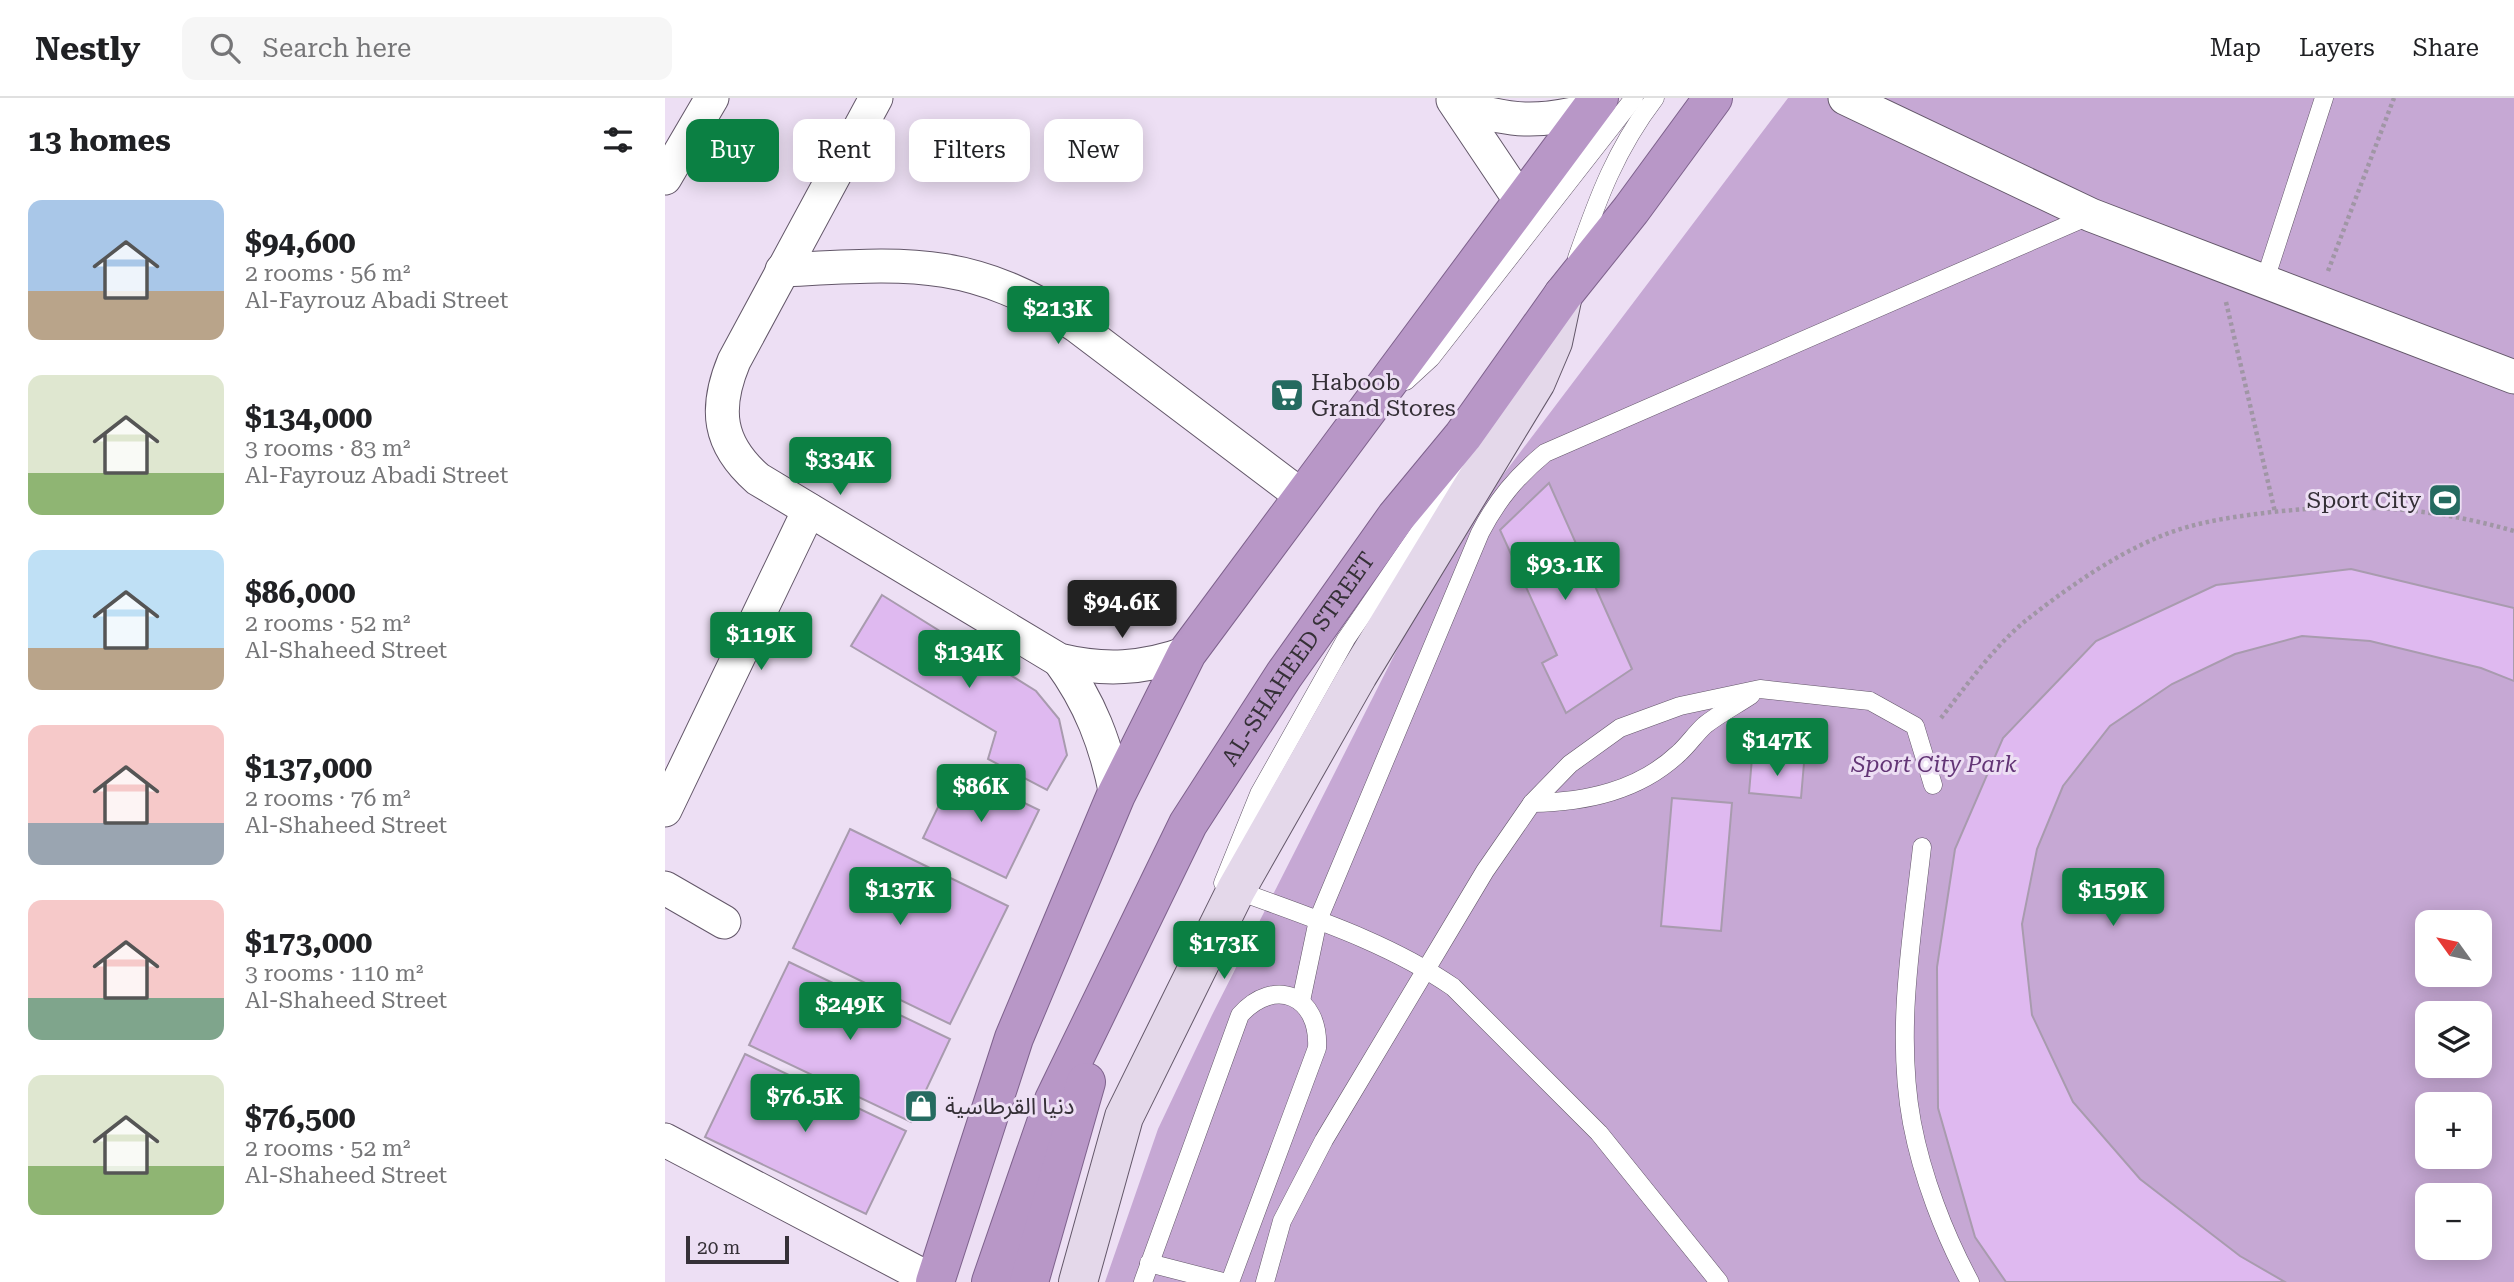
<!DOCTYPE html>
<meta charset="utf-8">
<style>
body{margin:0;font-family:"Roboto Serif","Noto Sans Arabic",serif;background:#f6f6f6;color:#202124;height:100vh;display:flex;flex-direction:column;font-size:26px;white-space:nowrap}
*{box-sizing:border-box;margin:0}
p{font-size:23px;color:#757577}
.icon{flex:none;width:38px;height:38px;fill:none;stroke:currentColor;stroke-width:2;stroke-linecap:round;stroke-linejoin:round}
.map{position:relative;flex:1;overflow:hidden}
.sheet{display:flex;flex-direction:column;background:#fff;width:665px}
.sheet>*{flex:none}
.top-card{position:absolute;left:21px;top:21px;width:665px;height:63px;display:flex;gap:14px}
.needle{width:46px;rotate:303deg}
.fabs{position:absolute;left:1750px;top:812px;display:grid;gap:14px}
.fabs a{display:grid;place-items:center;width:77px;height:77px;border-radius:14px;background:#fff;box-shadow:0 4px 18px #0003;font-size:35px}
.scale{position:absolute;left:21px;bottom:18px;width:103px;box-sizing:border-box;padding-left:7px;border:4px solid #353037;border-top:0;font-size:19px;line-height:24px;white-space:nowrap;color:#353037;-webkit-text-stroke:5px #eddff4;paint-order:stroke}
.price{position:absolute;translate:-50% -60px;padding:0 16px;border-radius:7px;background:#0b8043;color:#fff;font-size:23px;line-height:46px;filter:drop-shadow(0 2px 4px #0008)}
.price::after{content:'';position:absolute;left:50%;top:42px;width:21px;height:16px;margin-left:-10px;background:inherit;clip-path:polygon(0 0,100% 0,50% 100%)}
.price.on{background:#222;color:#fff}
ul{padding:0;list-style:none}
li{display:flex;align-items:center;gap:21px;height:175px;padding:0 28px}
li span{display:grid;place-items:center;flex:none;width:196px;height:140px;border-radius:14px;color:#555}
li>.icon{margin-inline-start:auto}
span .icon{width:84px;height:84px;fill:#fffc;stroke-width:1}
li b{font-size:30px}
h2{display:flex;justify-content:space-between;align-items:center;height:84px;padding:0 28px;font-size:30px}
.pill{padding:0 24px;border-radius:14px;background:#fff;box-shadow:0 4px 18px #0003;font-size:24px;line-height:63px}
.pill.on{background:#0b8043;color:#fff}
header{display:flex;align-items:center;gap:42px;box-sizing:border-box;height:98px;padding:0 35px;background:#fff;border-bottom:2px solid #e0e0e0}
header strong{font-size:33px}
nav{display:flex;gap:38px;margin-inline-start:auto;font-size:24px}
.search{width:490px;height:63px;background:#f6f6f6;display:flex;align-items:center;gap:18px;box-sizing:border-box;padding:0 24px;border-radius:14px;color:#757577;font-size:26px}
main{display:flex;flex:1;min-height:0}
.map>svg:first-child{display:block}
.green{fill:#c6a8d4;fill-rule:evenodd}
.building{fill:#dfb9f0;stroke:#a89bae;stroke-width:2}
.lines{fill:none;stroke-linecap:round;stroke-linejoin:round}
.service-casing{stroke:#635769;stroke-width:19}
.minor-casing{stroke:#635769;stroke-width:35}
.secondary-casing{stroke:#635769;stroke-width:40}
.trunk-casing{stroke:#7e628c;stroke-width:40}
.path{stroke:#a096a5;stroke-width:4.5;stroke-dasharray:3.5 3.5;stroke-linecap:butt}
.service{stroke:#fff;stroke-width:18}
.minor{stroke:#fff;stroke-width:33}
.secondary{stroke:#e4d8ea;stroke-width:38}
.trunk{stroke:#b897c7;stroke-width:38}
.labels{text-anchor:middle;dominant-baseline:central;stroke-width:6;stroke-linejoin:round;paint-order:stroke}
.poi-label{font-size:23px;fill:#353037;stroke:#eddff4;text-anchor:start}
.street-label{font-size:23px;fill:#353037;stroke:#eddff4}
.park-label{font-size:23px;font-style:italic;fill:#633576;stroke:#eddff4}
</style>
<header>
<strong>Nestly</strong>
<div class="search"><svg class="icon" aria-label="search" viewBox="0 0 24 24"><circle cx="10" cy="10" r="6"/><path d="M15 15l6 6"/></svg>Search here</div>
<nav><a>Map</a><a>Layers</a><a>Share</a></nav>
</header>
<main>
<section class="sheet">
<h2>13 homes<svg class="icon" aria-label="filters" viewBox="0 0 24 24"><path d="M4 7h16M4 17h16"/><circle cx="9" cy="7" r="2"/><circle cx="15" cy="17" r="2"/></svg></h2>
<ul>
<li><span style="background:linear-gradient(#a9c7e8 65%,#b9a48a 0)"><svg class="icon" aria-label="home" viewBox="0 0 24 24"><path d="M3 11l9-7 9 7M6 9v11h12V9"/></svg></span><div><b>$94,600</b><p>2 rooms · 56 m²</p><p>Al-Fayrouz Abadi Street</p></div></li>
<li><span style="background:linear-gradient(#dfe7d0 70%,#8fb573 0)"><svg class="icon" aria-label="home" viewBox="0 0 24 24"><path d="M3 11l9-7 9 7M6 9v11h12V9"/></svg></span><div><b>$134,000</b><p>3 rooms · 83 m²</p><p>Al-Fayrouz Abadi Street</p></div></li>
<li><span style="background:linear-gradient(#bfe0f5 70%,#b9a48a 0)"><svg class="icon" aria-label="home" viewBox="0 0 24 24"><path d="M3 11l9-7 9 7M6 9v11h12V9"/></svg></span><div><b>$86,000</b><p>2 rooms · 52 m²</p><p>Al-Shaheed Street</p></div></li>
<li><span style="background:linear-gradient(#f6c9c9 70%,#9aa5b1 0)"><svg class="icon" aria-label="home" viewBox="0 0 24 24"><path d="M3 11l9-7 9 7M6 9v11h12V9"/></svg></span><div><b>$137,000</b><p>2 rooms · 76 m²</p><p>Al-Shaheed Street</p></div></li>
<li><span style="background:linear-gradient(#f6c9c9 70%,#7fa58c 0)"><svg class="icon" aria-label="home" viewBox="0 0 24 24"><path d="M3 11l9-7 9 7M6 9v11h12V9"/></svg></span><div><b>$173,000</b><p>3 rooms · 110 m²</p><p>Al-Shaheed Street</p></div></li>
<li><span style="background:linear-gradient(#dfe7d0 65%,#8fb573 0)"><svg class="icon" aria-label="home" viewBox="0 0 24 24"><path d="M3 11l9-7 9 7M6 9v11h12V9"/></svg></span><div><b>$76,500</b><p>2 rooms · 52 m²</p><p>Al-Shaheed Street</p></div></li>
</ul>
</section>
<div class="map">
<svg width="1849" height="1184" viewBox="0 0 1849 1184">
<rect width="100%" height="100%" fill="#eddff4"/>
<path class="green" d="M1123,0H1849V1184H440L493,1031L547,917L785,447ZM1762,824H1815V877H1762ZM1762,915H1815V968H1762ZM1762,1006H1815V1059H1762ZM1762,1097H1815V1150H1762Z"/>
<g class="building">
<polygon points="884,385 967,571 901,615 877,565 892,557 835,432"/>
<polygon points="1686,471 1849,510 1849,583 1816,570 1705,543 1637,538 1570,556 1507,586 1445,628 1398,688 1372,751 1357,826 1367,917 1408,1004 1475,1081 1575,1158 1620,1184 1341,1184 1310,1139 1273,1010 1272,869 1290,751 1338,640 1431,543 1551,487"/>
<polygon points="217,497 371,593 394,621 402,657 382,692 323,661 331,634 186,548"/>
<polygon points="1087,660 1139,665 1136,700 1084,695"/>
<polygon points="291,672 374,712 341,780 258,740"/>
<polygon points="1007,700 1067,705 1056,833 996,828"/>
<polygon points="185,731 343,808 285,926 128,850"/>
<polygon points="124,864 285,941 246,1024 84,947"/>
<polygon points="80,956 241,1033 201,1116 40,1039"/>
</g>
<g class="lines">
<g class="service-casing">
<g id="service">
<path d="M912,160C933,100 951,51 990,0"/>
<polyline points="1599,185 1659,0"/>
<polyline points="741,283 766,260 969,0"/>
<path d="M867,705C921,704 974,693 1014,655C1023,647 1031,635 1040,627C1054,616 1071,607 1086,597"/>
<path d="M1257,749C1247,839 1230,934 1247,1025C1257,1078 1279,1136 1305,1184"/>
<polyline points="558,785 594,696 681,541 801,366"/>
<path d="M571,792C644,819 723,844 788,889L934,1035L1054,1184"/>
<path d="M636,903L653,822L815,435C832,402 851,379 880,355L1426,117"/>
<polyline points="484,1165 558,1184"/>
<path d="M478,1184L575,917C610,878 655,898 652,950L565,1184"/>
<polyline points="600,1184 617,1123 659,1042 820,773 867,705 905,666 955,630 1015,608 1095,591 1205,603 1250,628 1268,687"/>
</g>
</g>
<g class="minor-casing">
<g id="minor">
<path d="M211,0L69,263C49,311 53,346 93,381L394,562C439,573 478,571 522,555"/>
<polyline points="1180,0 1426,117 1849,279"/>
<polyline points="788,2 857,105"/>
<path d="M795,9C848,23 871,26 925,12"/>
<polyline points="0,80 47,0"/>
<path d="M117,172C241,166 303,157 412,228L638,399"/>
<path d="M394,562C425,604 441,646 451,697"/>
<polyline points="0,712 144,412"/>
<polyline points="0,790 59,824"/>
<polyline points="0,1042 270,1184"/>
</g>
</g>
<g class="secondary-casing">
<polyline id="secondary" points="413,1184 459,1019 571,792 693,577 871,284 888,244 898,197"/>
</g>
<g class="trunk-casing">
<g id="trunk">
<polyline points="270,1184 349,940 451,697 522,555 934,0"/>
<path id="s1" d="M326,1184L389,1002L523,726L619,577L731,419L798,338L898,197L966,112L1048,0"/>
<polyline points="364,1184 421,984"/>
</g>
</g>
<g class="path">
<polyline points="1663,173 1729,0"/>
<polyline points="1561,204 1610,414"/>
<path d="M1276,620C1301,588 1328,550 1359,524C1398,493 1443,461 1489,441C1527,424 1567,419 1607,414C1694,405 1765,409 1849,433"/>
</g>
<use href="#service" class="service"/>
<use href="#minor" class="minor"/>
<use href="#secondary" class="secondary"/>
<use href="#trunk" class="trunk"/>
</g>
<defs>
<g id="supermarket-square" transform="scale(1.75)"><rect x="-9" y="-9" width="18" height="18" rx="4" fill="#256b60" stroke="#eddff4"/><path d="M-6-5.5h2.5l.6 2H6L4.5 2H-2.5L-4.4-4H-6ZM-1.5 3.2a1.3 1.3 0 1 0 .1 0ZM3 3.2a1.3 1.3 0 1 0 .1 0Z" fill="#fff"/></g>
<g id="stadium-square" transform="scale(1.75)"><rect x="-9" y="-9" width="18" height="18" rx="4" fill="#256b60" stroke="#eddff4"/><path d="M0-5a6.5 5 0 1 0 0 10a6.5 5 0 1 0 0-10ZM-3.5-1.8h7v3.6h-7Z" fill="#fff"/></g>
<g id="shop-square" transform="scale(1.75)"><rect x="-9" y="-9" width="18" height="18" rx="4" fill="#256b60" stroke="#eddff4"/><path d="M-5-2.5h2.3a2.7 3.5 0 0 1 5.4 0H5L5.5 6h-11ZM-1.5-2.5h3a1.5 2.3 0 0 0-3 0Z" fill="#fff"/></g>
</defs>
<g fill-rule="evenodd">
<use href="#supermarket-square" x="622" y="297"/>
<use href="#stadium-square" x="1780" y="402"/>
<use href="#shop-square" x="256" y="1008"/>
</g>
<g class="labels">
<g class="poi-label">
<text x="646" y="284">Haboob<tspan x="646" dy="26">Grand Stores</tspan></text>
<text x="1756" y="402" text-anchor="end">Sport City</text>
<text x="280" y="1008">دنيا القرطاسية</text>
</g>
<g class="street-label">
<text stroke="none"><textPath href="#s1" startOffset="698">AL-SHAHEED STREET</textPath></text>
</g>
<g class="park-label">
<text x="1269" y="666">Sport City Park</text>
</g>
</g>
</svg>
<div class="fabs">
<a><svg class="needle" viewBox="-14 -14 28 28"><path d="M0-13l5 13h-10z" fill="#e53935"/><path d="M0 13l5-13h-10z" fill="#757577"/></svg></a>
<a><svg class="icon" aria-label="layers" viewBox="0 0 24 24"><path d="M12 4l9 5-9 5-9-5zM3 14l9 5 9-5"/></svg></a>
<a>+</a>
<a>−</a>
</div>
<div class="scale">20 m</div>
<b class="price" style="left:393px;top:248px">$213K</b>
<b class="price" style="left:175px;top:399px">$334K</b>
<b class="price" style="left:900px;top:504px">$93.1K</b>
<b class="price on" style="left:457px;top:542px">$94.6K</b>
<b class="price" style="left:96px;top:574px">$119K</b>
<b class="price" style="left:304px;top:592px">$134K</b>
<b class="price" style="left:1112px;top:680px">$147K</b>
<b class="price" style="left:316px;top:726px">$86K</b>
<b class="price" style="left:235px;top:829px">$137K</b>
<b class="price" style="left:1448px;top:830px">$159K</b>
<b class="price" style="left:559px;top:883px">$173K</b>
<b class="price" style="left:185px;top:944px">$249K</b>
<b class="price" style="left:140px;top:1036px">$76.5K</b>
<div class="top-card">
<a class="pill on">Buy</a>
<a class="pill">Rent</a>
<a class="pill">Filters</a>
<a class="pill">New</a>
</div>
</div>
</main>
